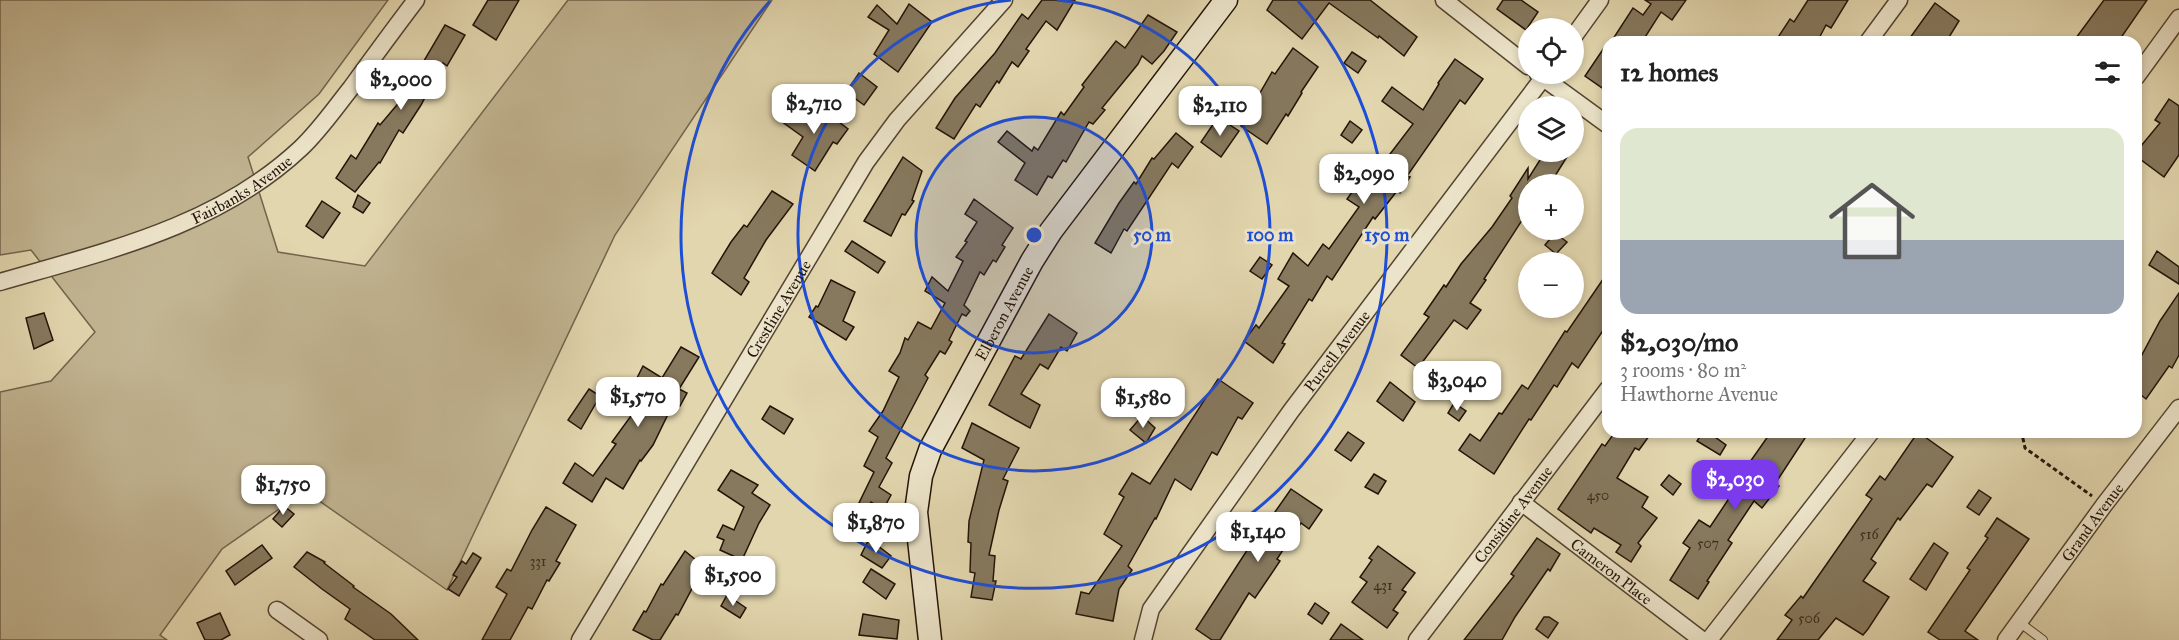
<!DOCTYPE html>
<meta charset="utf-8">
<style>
body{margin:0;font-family:"IM FELL Great Primer",serif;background:#f6f6f6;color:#222;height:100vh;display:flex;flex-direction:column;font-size:22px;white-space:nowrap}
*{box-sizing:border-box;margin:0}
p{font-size:20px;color:#767676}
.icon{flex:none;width:33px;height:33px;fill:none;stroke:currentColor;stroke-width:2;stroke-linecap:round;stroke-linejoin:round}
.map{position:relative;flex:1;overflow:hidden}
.details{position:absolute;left:1602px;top:36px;width:540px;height:402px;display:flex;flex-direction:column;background:#fff;border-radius:18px;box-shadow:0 3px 9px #0003}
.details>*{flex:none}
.buttons{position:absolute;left:1518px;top:18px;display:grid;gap:12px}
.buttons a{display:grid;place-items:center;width:66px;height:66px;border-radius:50%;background:#fff;box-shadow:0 3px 9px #0003;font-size:30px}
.price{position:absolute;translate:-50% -51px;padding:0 14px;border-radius:12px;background:#fff;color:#222;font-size:20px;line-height:39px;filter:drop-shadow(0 2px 3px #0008)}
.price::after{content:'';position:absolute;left:50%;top:36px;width:18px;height:14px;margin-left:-9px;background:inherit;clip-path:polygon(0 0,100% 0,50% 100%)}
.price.selected{background:#7c3aed;color:#fff}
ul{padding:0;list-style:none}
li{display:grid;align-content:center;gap:12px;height:318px;padding:0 18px}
li span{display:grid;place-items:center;height:186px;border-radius:18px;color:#555}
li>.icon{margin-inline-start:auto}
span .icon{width:108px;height:108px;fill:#fffc;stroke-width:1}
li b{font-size:26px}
h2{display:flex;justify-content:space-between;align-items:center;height:72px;padding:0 18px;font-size:26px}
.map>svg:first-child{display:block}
.green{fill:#c2b592;stroke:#72644c;stroke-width:1.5}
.building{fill:#86795e;stroke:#231407;stroke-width:1.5}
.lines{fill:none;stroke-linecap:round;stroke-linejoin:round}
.lane-casing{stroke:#534431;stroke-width:10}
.street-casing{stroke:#534431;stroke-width:19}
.secondary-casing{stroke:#231407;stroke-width:25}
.path{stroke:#231407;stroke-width:3;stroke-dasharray:4.5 3;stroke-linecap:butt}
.lane{stroke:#ece4ca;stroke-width:8}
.street{stroke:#ece4ca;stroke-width:16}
.secondary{stroke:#ece4ca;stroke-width:22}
.ring{fill:none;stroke:#1d4ed8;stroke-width:3}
.labels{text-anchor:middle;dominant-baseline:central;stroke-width:6;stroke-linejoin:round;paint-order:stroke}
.number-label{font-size:14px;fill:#3c2d1d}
.street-label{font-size:16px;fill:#231407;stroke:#ece4ca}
.centre{fill:#1d4ed8;stroke:#ece4ca;stroke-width:3}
.ring-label{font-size:18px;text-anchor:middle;font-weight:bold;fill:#1d4ed8;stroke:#ece4ca;stroke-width:6;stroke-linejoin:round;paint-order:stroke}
</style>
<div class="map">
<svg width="2179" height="640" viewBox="0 0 2179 640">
<rect width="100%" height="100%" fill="#e2d6ae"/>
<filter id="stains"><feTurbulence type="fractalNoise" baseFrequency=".00333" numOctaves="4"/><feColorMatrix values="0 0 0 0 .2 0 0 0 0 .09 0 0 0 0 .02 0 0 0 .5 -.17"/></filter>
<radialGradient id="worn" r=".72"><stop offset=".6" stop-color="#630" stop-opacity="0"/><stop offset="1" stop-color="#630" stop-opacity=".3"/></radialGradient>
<polygon class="green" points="0,0 388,0 319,94 248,157 278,252 365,266 568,0 772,0 615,235 447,590 305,491 222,549 160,635 167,640 0,640 0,392 51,381 95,332 31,250 0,255"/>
<g class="building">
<polygon points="488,0 519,0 496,40 473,25"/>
<polygon points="1042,0 1075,0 1057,30 1046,21 1026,49 1029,51 1018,67 1012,62 999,83 997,81 980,107 976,104 954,139 936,128 955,98 995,53 1022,14 1028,19"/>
<polygon points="1273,0 1370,0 1417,37 1404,56 1379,36 1378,38 1329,3 1302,39 1267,10"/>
<polygon points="1503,0 1521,0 1538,12 1526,30 1497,9"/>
<polygon points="1645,0 1686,0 1672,20 1661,12 1642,42 1611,42 1633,8 1643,15 1651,4"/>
<polygon points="1808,0 1848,0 1831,28 1826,25 1817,42 1775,42 1790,19 1794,22"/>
<polygon points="2104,0 2147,0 2118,42 2073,42"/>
<polygon points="1935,3 1959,21 1946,42 1907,42"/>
<polygon points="909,4 932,22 898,72 874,54 889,30 868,17 877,5 897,24"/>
<polygon points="1148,15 1177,32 1164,51 1152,64 1142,56 1138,64 1102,108 1105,110 1093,124 1089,122 1066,162 1063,160 1052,178 1048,176 1037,195 1015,180 1025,163 998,142 1007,131 1032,151 1034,147 1038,150 1061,112 1064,115 1084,87 1082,85 1116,41 1125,48"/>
<polygon points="445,25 465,35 447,66 443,63 421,105 403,133 399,130 380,163 379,162 355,192 336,178 351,155 356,159 378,123 380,125 407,93 403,90 419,64 421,66"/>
<polygon points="1608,42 1608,92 1585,76"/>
<polygon points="1293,48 1318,67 1301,92 1302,93 1288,116 1286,114 1267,144 1241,126 1272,72 1275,74"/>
<polygon points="1352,52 1366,61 1358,73 1344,63"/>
<polygon points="1455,59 1483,79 1465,104 1460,100 1407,176 1410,177 1400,193 1397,191 1375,219 1373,217 1332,280 1327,276 1312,301 1309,299 1282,343 1285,344 1273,363 1244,341 1256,325 1259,328 1289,286 1278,279 1293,253 1308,266 1323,244 1329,249 1359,207 1347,199 1360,181 1369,187 1387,158 1413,124 1382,101 1392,87 1423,110 1439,84 1438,83"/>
<polygon points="859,73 877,87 864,105 846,92"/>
<polygon points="2169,99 2179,106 2179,155 2164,177 2136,156 2136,152 2160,123 2155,120"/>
<polygon points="818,106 848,129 837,144 833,142 815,171 792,155 803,137 781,121 791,108 808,121"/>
<polygon points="1218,117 1239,131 1221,157 1201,142"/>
<polygon points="1350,121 1362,130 1352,143 1341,135"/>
<polygon points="1176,133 1193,147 1178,168 1172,163 1127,231 1124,229 1111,253 1095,243 1119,203 1134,182 1136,184 1152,158 1154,159"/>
<polygon points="1545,152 1570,152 1550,184 1528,184 1528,211 1484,279 1486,280 1470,303 1481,310 1467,329 1454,320 1418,368 1401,355 1429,317 1424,314 1444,285 1446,287 1461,264 1492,227 1512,198 1510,196 1528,168 1528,179"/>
<polygon points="903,157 922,171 912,200 914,201 905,215 902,214 891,236 864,221"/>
<polygon points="772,191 793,204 766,240 744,278 749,282 741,295 712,273 731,242 744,225 747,227"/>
<polygon points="358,195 370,203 363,213 353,207"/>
<polygon points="974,199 1013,228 1002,245 1005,247 996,262 993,260 984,275 980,272 964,305 970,311 966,316 962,314 949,340 952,342 945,354 940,351 925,375 928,378 886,458 892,463 879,487 891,495 879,517 889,524 879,539 860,527 874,504 871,502 868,507 859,503 874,472 864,466 878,437 869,431 883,411 899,377 889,371 900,353 905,338 908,340 918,322 931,329 945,303 925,291 932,277 948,291 963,261 956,257 967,242 965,241 977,222 965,214"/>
<polygon points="322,201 340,213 323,238 306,226"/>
<polygon points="1555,233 1567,242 1556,254 1545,245"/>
<polygon points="852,241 885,262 878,273 845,251"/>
<polygon points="2157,251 2179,267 2179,284 2149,265"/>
<polygon points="1260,257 1272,265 1262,279 1250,271"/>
<polygon points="1608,272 1608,323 1578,368 1572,363 1557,387 1554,385 1531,420 1529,419 1494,474 1459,450 1470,434 1480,441 1499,413 1502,414 1522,385 1528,389 1565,331 1567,332"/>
<polygon points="831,280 855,292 843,321 854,327 846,340 809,317 816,306 818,307"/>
<polygon points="2179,293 2179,355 2172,368 2169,366 2146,399 2136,391 2136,366 2160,321"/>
<polygon points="44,313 53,340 34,349 26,318"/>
<polygon points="1049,314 1077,333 1067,351 1061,347 1048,369 1040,364 1021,394 1040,405 1030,428 989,405 1015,356 1021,359"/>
<polygon points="681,347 699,357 679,389 687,393 680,406 674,402 653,445 641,461 640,460 623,489 606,478 592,502 563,483 575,463 593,476 616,444 612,442 631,416 643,382 637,378 643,366 662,378"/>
<polygon points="1218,379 1253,403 1242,419 1238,417 1217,455 1212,452 1191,490 1175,479 1156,519 1155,518 1128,566 1132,570 1119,589 1113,621 1076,614 1081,592 1089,594 1122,546 1104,534 1124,497 1119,494 1132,473 1150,484"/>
<polygon points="1390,382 1415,402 1403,421 1377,401"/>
<polygon points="589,389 600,396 581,429 568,420"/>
<polygon points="1454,403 1466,411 1459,421 1448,413"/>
<polygon points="770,406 793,419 784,434 762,419"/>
<polygon points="1142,416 1155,428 1146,443 1130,430"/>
<polygon points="972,423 1019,448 1003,479 1008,481 999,510 989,555 995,556 993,581 996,581 992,600 971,597 975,573 970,572 971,543 968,542 969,521 984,460 962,448"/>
<polygon points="1348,432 1364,443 1351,461 1335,450"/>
<polygon points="1615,432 1652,432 1639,450 1635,448 1617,478 1648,497 1642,507 1657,518 1638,543 1641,546 1631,562 1616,552 1621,545 1594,528 1591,533 1558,509 1602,444 1605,446"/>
<polygon points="1703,432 1708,432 1726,445 1720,455 1697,441"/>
<polygon points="1771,432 1809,432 1775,484 1779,486 1762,508 1754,501 1728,540 1732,543 1707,581 1709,582 1698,599 1670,580 1690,548 1683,543 1699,520 1710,527 1736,488 1733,486"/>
<polygon points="1918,432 1953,457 1932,487 1927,484 1900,520 1898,518 1871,559 1876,563 1863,581 1889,597 1868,629 1863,635 1836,618 1818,640 1777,640 1792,620 1785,615 1801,596 1803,598 1872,499 1866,495 1880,476 1885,480"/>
<polygon points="731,470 758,485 752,493 770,505 759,523 742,560 720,550 724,540 717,537 723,525 734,530 744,507 718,490"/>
<polygon points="1374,474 1386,481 1378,494 1365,487"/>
<polygon points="1669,475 1681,484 1673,495 1661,485"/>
<polygon points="1291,489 1322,510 1309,529 1301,523 1277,559 1280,561 1255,598 1249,593 1220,640 1212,640 1196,629 1266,521 1268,522"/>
<polygon points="1979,490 1991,498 1979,515 1967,507"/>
<polygon points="284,506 294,514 282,527 273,519"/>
<polygon points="546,507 576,525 556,561 560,563 549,581 547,580 532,609 528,607 510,640 482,640 507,594 496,587 507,569 511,571 532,530"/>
<polygon points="1997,518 2029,539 1965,631 1978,640 1940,640 1928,632 1970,570 1967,568 1988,538 1985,536"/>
<polygon points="1537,538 1560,554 1550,571 1548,569 1515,617 1502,640 1464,640 1514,576 1511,574"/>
<polygon points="869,539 891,556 882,568 861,555"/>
<polygon points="1934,543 1948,553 1926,590 1910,579"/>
<polygon points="262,545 272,558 235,585 226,571"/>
<polygon points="1378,546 1415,573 1402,590 1406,592 1393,610 1398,613 1387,628 1352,602 1367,582 1360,577 1372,560 1369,558"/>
<polygon points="685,551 708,570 699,589 694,585 678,615 676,614 660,640 653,640 633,630 644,611 646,612 661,584 663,585"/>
<polygon points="307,552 325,562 324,563 354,586 353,587 391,614 418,640 375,640 345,619 350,609 322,589 294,567"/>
<polygon points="473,553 481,558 459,596 448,589 457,577 453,575 460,564 462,561 466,564"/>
<polygon points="871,569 895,584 886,599 863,582"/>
<polygon points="727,595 746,608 740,618 721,606"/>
<polygon points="1315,603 1329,613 1322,624 1308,614"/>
<polygon points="220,613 230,635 221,640 205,640 197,623"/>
<polygon points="863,614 899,620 897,639 859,635"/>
<polygon points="1544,617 1549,617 1558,623 1548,638 1536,629"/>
<polygon points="1341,624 1363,640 1330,640"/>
</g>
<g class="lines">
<g class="lane-casing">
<polyline id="lane" points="2019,622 2043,640"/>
</g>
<g class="street-casing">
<g id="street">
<polyline points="1444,0 1528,66"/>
<polyline points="1574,36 1600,0"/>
<polyline points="1868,42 1899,0"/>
<polyline points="1538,74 1608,125"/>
<polyline points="2136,77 2179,18"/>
<path id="s1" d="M0,282C107,251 218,226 301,148C320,130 335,108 351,88C372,59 394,29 416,0"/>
<path id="s2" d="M1521,502L1702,640"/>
<polyline points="277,610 319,640"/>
<path id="s3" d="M580,640L866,162L897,120L1004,0"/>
<path id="s4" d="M1143,640L1151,609L1291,411L1546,74"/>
<path id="s5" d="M1417,640L1608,389"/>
<polyline points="1709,640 1871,432"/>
<path id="s6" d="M2006,640L2104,505L2179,408"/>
</g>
</g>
<g class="secondary-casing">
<g id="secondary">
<path id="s7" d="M930,640L916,512L921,476L930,450L1032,261L1051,231L1226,0"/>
</g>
</g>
<polyline class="path" points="2019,432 2022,434 2025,448 2092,496"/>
<use href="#lane" class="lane"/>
<use href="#street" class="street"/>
<use href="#secondary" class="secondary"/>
</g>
<circle cx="1034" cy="235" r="118" fill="#1d4ed8" fill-opacity=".12"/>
<g class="ring">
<circle cx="1034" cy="235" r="118"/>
<path d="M1057 0A236 236 0 1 1 1011 0"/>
<path d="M1298 1A353 353 0 1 1 770 1"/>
</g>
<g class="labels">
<g class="number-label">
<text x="1598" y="495">450</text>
<text x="1869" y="534">516</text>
<text x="1708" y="543">507</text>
<text x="538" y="561">331</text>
<text x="1383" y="585">431</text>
<text x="1809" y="618">506</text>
</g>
<g class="street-label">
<text stroke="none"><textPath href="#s1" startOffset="260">Fairbanks Avenue</textPath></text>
<text stroke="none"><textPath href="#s3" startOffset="386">Crestline Avenue</textPath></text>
<text stroke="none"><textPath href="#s7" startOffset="348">Elberon Avenue</textPath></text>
<text stroke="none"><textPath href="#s4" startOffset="350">Purcell Avenue</textPath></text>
<text stroke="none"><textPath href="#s5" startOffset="158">Considine Avenue</textPath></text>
<text stroke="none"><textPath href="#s6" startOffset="146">Grand Avenue</textPath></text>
<text stroke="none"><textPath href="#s2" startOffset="114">Cameron Place</textPath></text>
</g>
</g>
<circle cx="1034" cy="235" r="9" class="centre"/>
<g class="ring-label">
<text x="1152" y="241">50 m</text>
<text x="1270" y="241">100 m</text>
<text x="1387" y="241">150 m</text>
</g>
<rect width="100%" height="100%" filter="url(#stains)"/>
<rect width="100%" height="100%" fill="url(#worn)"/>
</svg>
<div class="buttons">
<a><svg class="icon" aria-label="locate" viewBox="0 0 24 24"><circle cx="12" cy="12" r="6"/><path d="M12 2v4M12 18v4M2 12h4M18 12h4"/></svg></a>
<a><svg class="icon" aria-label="layers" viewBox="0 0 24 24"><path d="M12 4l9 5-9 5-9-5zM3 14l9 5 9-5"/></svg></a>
<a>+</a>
<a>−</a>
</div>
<b class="price" style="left:401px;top:111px">$2,000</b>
<b class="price" style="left:814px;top:135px">$2,710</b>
<b class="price" style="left:1220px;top:137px">$2,110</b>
<b class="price" style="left:1364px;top:205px">$2,090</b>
<b class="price" style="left:1457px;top:412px">$3,040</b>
<b class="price" style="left:638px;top:428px">$1,570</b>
<b class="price" style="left:1143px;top:429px">$1,580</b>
<b class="price selected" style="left:1735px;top:511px">$2,030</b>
<b class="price" style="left:283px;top:516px">$1,750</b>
<b class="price" style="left:876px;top:554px">$1,870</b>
<b class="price" style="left:1258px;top:563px">$1,140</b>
<b class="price" style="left:733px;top:607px">$1,500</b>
<section class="details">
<h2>12 homes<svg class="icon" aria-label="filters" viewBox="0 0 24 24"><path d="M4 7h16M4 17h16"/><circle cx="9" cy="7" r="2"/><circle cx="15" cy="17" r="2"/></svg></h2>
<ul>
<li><span style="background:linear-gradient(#dfe7d0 60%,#9aa5b1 0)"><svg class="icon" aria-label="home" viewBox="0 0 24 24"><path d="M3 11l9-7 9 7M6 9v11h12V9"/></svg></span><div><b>$2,030/mo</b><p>3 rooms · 80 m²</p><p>Hawthorne Avenue</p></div></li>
</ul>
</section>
</div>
